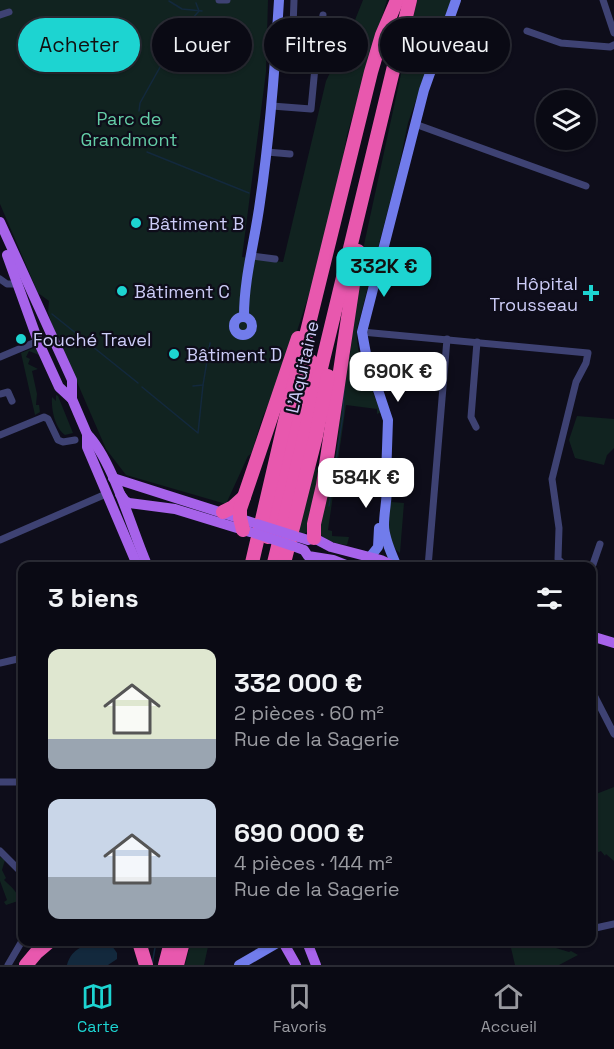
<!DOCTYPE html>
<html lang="fr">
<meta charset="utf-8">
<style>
body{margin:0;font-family:"Space Grotesk",sans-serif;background:#181822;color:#f1f3f6;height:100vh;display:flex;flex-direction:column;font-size:22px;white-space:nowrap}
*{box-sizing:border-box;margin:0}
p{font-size:20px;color:#999aa0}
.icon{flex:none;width:33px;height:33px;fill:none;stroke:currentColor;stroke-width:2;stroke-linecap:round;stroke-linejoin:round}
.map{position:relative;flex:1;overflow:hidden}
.details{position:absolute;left:18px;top:562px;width:578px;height:384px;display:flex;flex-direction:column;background:#0a0a14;border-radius:12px;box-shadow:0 2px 4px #0004,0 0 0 2px #2a2b34}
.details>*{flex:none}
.hud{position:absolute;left:18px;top:18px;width:579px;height:54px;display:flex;gap:12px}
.fabs{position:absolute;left:536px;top:90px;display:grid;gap:12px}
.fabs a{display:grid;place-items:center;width:60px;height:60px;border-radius:50%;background:#0a0a14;box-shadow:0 2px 4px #0004,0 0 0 2px #2a2b34;font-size:30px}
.price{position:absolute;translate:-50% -51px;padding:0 14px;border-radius:12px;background:#fff;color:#222;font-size:20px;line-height:39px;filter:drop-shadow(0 2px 3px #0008)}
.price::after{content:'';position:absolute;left:50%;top:36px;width:18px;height:14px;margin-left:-9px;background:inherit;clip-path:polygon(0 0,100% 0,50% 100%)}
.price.current{background:#1dd4d1;color:#111}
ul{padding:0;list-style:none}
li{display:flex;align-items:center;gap:18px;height:150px;padding:0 30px}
li span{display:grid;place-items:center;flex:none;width:168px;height:120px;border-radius:12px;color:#555}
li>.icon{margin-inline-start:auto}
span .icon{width:72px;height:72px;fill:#fffc;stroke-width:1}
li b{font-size:26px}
h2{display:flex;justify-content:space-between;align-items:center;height:72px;padding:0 30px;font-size:26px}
.tag{padding:0 21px;border-radius:27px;background:#0a0a14;box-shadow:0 2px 4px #0004,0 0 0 2px #2a2b34;font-size:21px;line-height:54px}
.tag.current{background:#1dd4d1;color:#111}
.tabs{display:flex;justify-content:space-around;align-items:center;height:84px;border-top:2px solid #2a2b34;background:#0a0a14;font-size:16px;color:#999aa0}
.tabs a{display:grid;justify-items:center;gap:3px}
.tabs .current{color:#1dd4d1}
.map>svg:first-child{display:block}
.green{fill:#112320}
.water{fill:#13293d}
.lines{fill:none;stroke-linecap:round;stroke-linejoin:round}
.stream{stroke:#13293d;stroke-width:1.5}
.street{stroke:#3e4273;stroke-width:7}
.secondary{stroke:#717ceb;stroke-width:10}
.primary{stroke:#a763ea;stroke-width:10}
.highway{stroke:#e858ae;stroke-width:14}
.primary-bridge{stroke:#a763ea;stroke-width:10}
.poi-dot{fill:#1dd4d1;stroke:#0e0d1a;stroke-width:2}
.labels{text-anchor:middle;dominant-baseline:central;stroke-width:4.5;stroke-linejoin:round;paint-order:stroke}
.park-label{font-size:18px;fill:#64cda7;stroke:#0e0d1a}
.poi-label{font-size:18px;fill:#cdcdf8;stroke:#0e0d1a;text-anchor:start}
.street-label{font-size:18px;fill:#cdcdf8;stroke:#0e0d1a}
</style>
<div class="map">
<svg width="614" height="965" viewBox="0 0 614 965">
<rect width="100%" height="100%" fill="#0e0d1a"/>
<g class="green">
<polygon points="0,0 268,0 266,72 242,257 283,262 326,81 353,25 363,0 387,0 347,135 335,202 314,279 284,371 263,416 251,454 248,456 226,504 126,475 106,449 51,322 48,312 49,301 38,293 0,204"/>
<path d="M417,0H451L408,123L398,171L357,329C355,357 371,386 381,412L377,414V409L346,405L328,530L332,531V536L349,537L347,545C338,544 322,541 319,531C315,513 327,494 331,477C341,438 340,397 344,357L350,356L357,277Z"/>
<polygon points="36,347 39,355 29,351 26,357 30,359 28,364 38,369 32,371 37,394 36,405 39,405 40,412 35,415 21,353"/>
<path d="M56,395L58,396L73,433L65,435C55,428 51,409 52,397L56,401Z"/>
<polygon points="577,416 614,419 614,448 607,455 604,465 575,458 569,440"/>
<polygon points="314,468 319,469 307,532 304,534 296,532"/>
<path d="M391,489H396L392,492V502L404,503L400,553C383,542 390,506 391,489Z"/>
<polygon points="614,787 614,861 606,854 605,856 601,851 596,853 595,850 598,848 594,838 591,837 591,796"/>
<path d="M0,857L5,860L2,870L6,878L4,880C15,890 22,897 22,912L20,913L18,901L6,905L4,902L7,900L0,881Z"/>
<polygon points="191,942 209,942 204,965 185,965"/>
<polygon points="548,942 556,948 569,952 571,951 578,955 559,965 515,965 511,948 508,947 508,943"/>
</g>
<path class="water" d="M94,942C106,942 111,943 117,953V959L108,965H67C71,950 81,947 94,942Z"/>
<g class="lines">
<g class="stream">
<polyline points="169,1 182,9 202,11"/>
<polyline points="139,111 140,103 178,35 199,11 196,3"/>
<polyline points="147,152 249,193"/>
<polyline points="52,314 138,383"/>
<polyline points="193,386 203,385 210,343"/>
<polyline points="142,387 198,433 203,385"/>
<polyline points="329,506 343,415 344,388"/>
<polyline points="152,965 156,942"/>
</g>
<g class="street">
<polyline points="219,0 227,0"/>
<polyline points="294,0 293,27 314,49"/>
<polyline points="603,0 614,33"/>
<polyline points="0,15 9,12"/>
<polyline points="527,31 561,43 610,47 614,45"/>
<polyline points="272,106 311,109 316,57 314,49 319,42 323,15"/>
<polyline points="415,124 586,186"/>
<polyline points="267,152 290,154"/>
<polyline points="252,256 275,259"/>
<polyline points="0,279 7,284 17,284"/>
<polyline points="362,332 588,353 586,363 576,382 552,479 559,528 558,559 566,567"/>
<polyline points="0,357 38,341"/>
<polyline points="0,394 8,392 12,401"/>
<polyline points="476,427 471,417 477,342"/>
<polyline points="0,435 44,417 48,419 58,440 63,442 75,440"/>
<polyline points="0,540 106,494"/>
<polyline points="428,567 447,339"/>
<polyline points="591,570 600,544"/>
<polyline points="0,663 22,658"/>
<polyline points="591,689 614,734"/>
<polyline points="0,782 17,782"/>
<polyline points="0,851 22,873"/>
<polyline points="591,929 614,924"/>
<polyline points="8,965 22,941"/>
</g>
<g class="secondary">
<path d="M244,316C244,278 255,240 260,202C270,135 275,68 279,0"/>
<circle cx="243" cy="326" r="9"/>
<polyline points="370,557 378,547 379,528"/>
<path d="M397,567C392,554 384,539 384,525C384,509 389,493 386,477L388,420L366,354L362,332L424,90L456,0"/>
<polyline points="239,965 279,942"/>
</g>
<g class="primary">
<polyline points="0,222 72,380 72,399 87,434 87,447 138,567"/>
<polyline points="7,255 38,341 59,387 72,399"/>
<path d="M87,434C113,460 132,531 148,567"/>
<polyline points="113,478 257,524"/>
<polyline points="120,494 125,501 129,503 175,509 250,532"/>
<polyline points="295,536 308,540 314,538 331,547 381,560 396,567"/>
<polyline points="293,546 304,550 308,556 333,560 351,567"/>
<polyline points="591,636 614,643"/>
<polyline points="283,942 296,965"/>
<polyline points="307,942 316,965"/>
</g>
<g class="highway">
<polyline points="223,512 233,507 244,497"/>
<polyline points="243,530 240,518 240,509 298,338"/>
<polyline points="268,537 311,361"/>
<polyline points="314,538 314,524 323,485 358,251"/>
<polyline points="251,567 284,425 371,72 382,35 397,0"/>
<polyline points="273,567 410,0"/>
<polyline points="283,567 316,436 328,376"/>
<polyline points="139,942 146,965"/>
<polyline points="26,965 36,953 49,942"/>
<polyline points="165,965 171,942"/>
<polyline points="177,965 183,942"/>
</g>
<g class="primary-bridge">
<polyline points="257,524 295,536"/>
<polyline points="254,533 293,546"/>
</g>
</g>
<g class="poi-dot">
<circle cx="136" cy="223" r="6"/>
<circle cx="122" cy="291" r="6"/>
<path d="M588 284h6v6h6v6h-6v6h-6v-6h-6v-6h6z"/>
<circle cx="21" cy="339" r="6"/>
<circle cx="174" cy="354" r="6"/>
</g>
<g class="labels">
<g class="park-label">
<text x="129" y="118">Parc de<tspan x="129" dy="21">Grandmont</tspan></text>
</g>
<g class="poi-label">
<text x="148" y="223">Bâtiment B</text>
<text x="578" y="283" text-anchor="end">Hôpital<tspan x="578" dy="21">Trousseau</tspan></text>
<text x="134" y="291">Bâtiment C</text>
<text x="33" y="339">Fouché Travel</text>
<text x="186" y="354">Bâtiment D</text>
</g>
<g class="street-label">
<text transform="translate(302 367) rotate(-77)">L'Aquitaine</text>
</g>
</g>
</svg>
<div class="fabs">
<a><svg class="icon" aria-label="layers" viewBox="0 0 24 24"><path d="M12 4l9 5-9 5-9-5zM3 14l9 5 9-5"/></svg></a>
</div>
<b class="price current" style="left:384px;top:298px">332K €</b>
<b class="price" style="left:398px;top:403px">690K €</b>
<b class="price" style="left:366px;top:509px">584K €</b>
<div class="hud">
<a class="tag current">Acheter</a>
<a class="tag">Louer</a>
<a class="tag">Filtres</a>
<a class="tag">Nouveau</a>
</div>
<section class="details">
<h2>3 biens<svg class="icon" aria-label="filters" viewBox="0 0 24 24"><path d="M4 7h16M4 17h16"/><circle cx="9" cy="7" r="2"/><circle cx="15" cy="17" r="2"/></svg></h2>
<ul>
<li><span style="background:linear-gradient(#dfe7d0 75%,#9aa5b1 0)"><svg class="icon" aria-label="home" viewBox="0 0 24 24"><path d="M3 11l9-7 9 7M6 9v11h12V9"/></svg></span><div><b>332 000 €</b><p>2 pièces · 60 m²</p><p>Rue de la Sagerie</p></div></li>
<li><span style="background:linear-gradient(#c9d6e8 65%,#9aa5b1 0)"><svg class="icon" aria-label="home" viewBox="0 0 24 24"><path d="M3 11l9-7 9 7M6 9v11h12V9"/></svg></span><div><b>690 000 €</b><p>4 pièces · 144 m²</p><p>Rue de la Sagerie</p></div></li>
</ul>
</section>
</div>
<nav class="tabs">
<a class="current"><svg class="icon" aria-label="map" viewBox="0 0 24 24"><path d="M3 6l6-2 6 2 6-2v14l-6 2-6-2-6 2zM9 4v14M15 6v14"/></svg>Carte</a>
<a><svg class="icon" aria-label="saved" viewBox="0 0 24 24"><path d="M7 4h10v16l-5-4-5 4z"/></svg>Favoris</a>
<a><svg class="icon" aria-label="home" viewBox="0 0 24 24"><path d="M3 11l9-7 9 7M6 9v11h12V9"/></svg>Accueil</a>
</nav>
